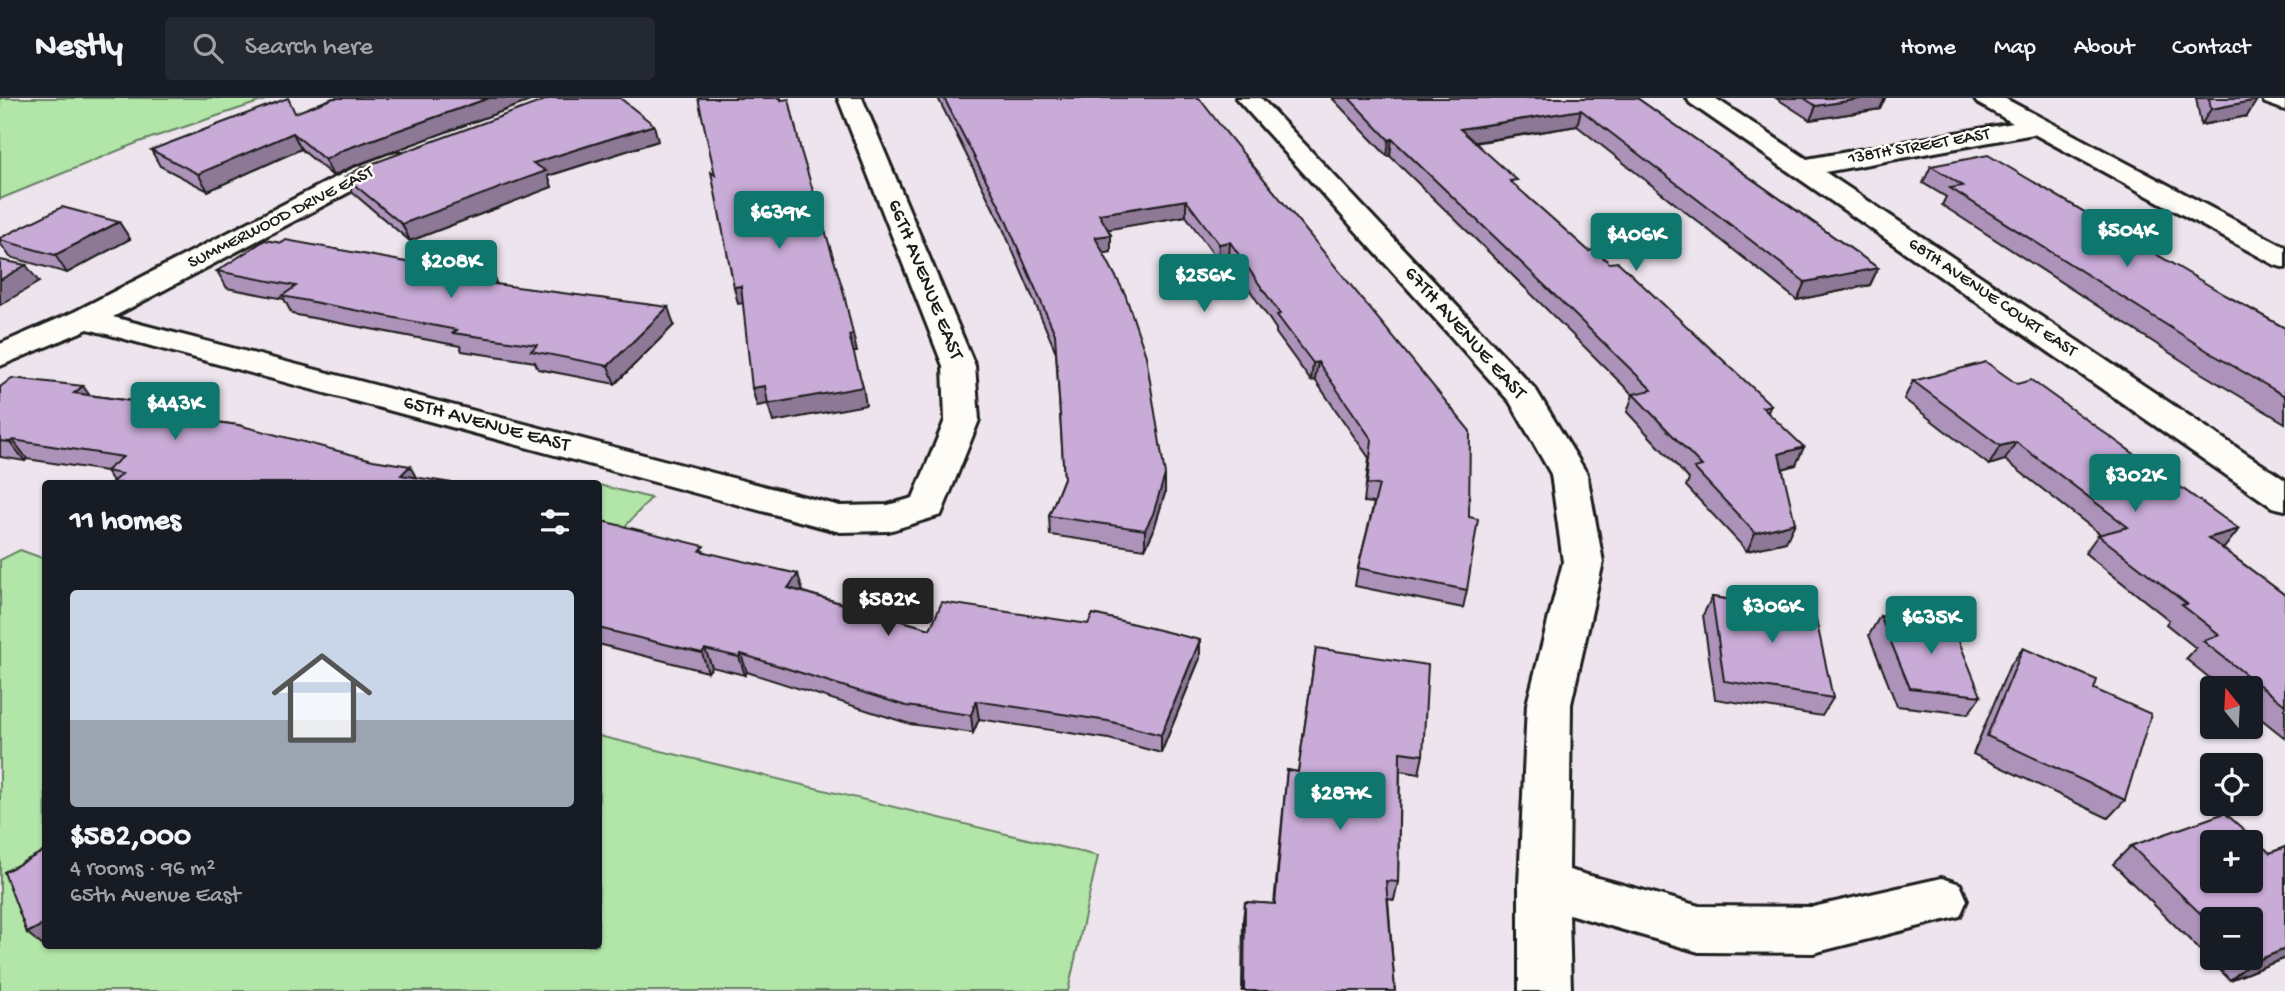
<!DOCTYPE html>
<meta charset="utf-8">
<style>
body{margin:0;font-family:"Gochi Hand",sans-serif;background:#242831;color:#f1f3f6;height:100vh;display:flex;flex-direction:column;font-size:26px;white-space:nowrap}
*{box-sizing:border-box;margin:0}
p{font-size:23px;color:#9ea1a6}
.icon{flex:none;width:38px;height:38px;fill:none;stroke:currentColor;stroke-width:2;stroke-linecap:round;stroke-linejoin:round}
.map{position:relative;flex:1;overflow:hidden}
.side{position:absolute;left:42px;top:382px;width:560px;height:469px;display:flex;flex-direction:column;background:#171b24;border-radius:7px;box-shadow:0 2px 5px #0004}
.side>*{flex:none}
.needle{width:46px;rotate:342deg}
.fabs{position:absolute;left:2200px;top:578px;display:grid;gap:14px}
.fabs a{display:grid;place-items:center;width:63px;height:63px;border-radius:7px;background:#171b24;box-shadow:0 2px 5px #0004;font-size:35px}
.price{position:absolute;translate:-50% -60px;padding:0 16px;border-radius:7px;background:#0f766e;color:#fff;font-size:23px;line-height:46px;filter:drop-shadow(0 2px 4px #0008)}
.price::after{content:'';position:absolute;left:50%;top:42px;width:21px;height:16px;margin-left:-10px;background:inherit;clip-path:polygon(0 0,100% 0,50% 100%)}
.price.current{background:#222;color:#fff}
ul{padding:0;list-style:none}
li{display:grid;align-content:center;gap:14px;height:371px;padding:0 28px}
li span{display:grid;place-items:center;height:217px;border-radius:7px;color:#555}
li>.icon{margin-inline-start:auto}
span .icon{width:126px;height:126px;fill:#fffc;stroke-width:1}
li b{font-size:30px}
h2{display:flex;justify-content:space-between;align-items:center;height:84px;padding:0 28px;font-size:30px}
header{display:flex;align-items:center;gap:42px;box-sizing:border-box;height:98px;padding:0 35px;background:#171b24;border-bottom:2px solid #363941}
header strong{font-size:33px}
nav{display:flex;gap:38px;margin-inline-start:auto;font-size:24px}
.search{width:490px;height:63px;background:#242831;display:flex;align-items:center;gap:18px;box-sizing:border-box;padding:0 24px;border-radius:7px;color:#9ea1a6;font-size:26px}
.map>svg:first-child{display:block}
.green{fill:#b1e6a8;stroke:#668162;stroke-width:2}
.lines{fill:none;stroke-linecap:round;stroke-linejoin:round}
.minor-casing{stroke:#1c1c1c;stroke-width:6}
.minor{fill:#fdfcf7;fill-rule:evenodd}
.wall{fill:#ad93b9;stroke:#1c1c1c;stroke-width:2;fill-rule:evenodd}
.shaded-wall{fill:#8d7896;stroke:#1c1c1c;stroke-width:2}
.building{fill:#c9abd7;stroke:#1c1c1c;stroke-width:2;fill-rule:evenodd}
.labels{text-anchor:middle;dominant-baseline:central;stroke-width:5;stroke-linejoin:round;paint-order:stroke}
.far-street-label{font-size:18px;fill:#1c1c1c;stroke:#fdfcf7}
.street-label{font-size:21px;fill:#1c1c1c;stroke:#fdfcf7}
</style>
<header>
<strong>Nestly</strong>
<div class="search"><svg class="icon" aria-label="search" viewBox="0 0 24 24"><circle cx="10" cy="10" r="6"/><path d="M15 15l6 6"/></svg>Search here</div>
<nav><a>Home</a><a>Map</a><a>About</a><a>Contact</a></nav>
</header>
<div class="map">
<svg width="2285" height="893" viewBox="0 0 2285 893">
<rect width="100%" height="100%" fill="#ede4ed"/>
<filter id="ink" filterUnits="userSpaceOnUse"><feTurbulence type="fractalNoise" baseFrequency=".0143" numOctaves="2"/><feDisplacementMap in="SourceGraphic" scale="14" xChannelSelector="R" yChannelSelector="G"/><feConvolveMatrix kernelMatrix="1 2 1 2 8 2 1 2 1" color-interpolation-filters="sRGB"/></filter>
<g filter="url(#ink)">
<g class="green">
<polygon points="0,0 271,0 139,44 0,101"/>
<polygon points="599,387 651,400 599,457"/>
<polygon points="20,452 45,461 46,847 598,847 599,638 1098,758 1068,893 0,893 0,462"/>
</g>
<g class="lines">
<g class="minor-casing">
<g id="minor">
<polygon points="838,0 862,0 975,268 979,322 941,417 889,433 840,434 88,231 0,268 0,246 74,214 352,71 388,57 397,55 406,57 410,63 406,69 370,83 113,219 840,408 888,407 913,400 945,322 943,268"/>
<polygon points="1236,0 1261,0 1536,292 1587,376 1603,464 1571,606 1569,772 1699,808 1813,809 1942,780 1960,786 1967,802 1960,818 1813,855 1699,854 1569,816 1571,893 1519,893 1519,787 1527,606 1563,464 1551,376 1510,304"/>
<polygon points="1687,0 1715,0 1807,61 2013,25 1977,5 1974,0 2004,0 2285,149 2285,170 2275,167 2034,36 1825,74 2285,382 2285,412 2272,409 1690,5"/>
<polygon points="2262,0 2285,0 2285,12 2265,5"/>
</g>
</g>
<use href="#minor" class="minor"/>
</g>
<g class="wall">
<polygon points="333,0 538,0 351,69 333,78 301,51 208,93 160,68 151,52 296,15"/>
<polygon points="938,0 1199,0 1467,492 1463,510 1355,488 1358,470 1374,405 1364,404 1369,360 1315,282 1311,283 1276,235 1276,231 1229,161 1218,163 1186,118 1107,131 1111,137 1111,154 1103,155 1165,395 1153,434 1145,451 1050,437 1049,418 1064,380 1056,254 1002,128"/>
<polygon points="1332,0 1637,0 1878,170 1870,187 1797,202 1577,28 1475,45 1515,88 1768,315 1796,367 1783,371 1786,444 1747,453 1686,388 1689,381 1627,314 1633,297 1500,165 1390,58 1387,58"/>
<polygon points="1776,0 1885,0 1880,11 1810,22"/>
<polygon points="2196,0 2257,0 2247,18 2201,27"/>
<polygon points="658,43 548,78 552,89 410,143 353,95 345,79"/>
<polygon points="1931,68 2227,198 2285,230 2285,325 2201,275 1942,107 1946,99 1923,85"/>
<polygon points="119,124 130,141 67,175 10,159 0,145 0,140"/>
<polygon points="217,173 494,180 496,186 674,227 615,286 538,271 535,264 462,253 460,248 292,216 284,201 227,190"/>
<polygon points="1913,283 2017,286 2239,431 2224,450 2222,450 2285,497 2285,640 2250,612 2250,590 2222,590 2186,561 2196,550 2166,526 2169,522 2085,455 2098,437 2100,436 2005,362 1989,367 1904,301"/>
<polygon points="0,289 89,297 167,308 174,318 238,327 113,383 106,373 27,361 25,363 0,359"/>
<polygon points="598,422 706,454 803,494 930,531 1088,526 1200,542 1200,560 1161,655 1109,641 979,621 973,635 910,626 747,574 745,577 712,569 708,574 598,546"/>
<polygon points="1751,498 1833,600 1822,618 1715,601 1703,517 1712,499 1748,504"/>
<polygon points="1880,518 1981,598 1968,616 1897,608 1869,537"/>
<polygon points="1316,550 1423,657 1419,676 1400,673 1398,784 1394,802 1388,801 1395,893 1242,893 1243,822 1245,804 1274,806 1287,672 1298,674"/>
<polygon points="2023,550 2094,591 2125,702 2108,720 1973,656 2009,569"/>
<path d="M2131,748L2270,755L2285,749V860L2230,882L2113,766ZM2212,821L2250,859H2212Z"/>
</g>
<g class="shaded-wall">
<polygon points="489,0 538,0 351,69 333,78 325,62 343,52"/>
<polygon points="1866,0 1885,0 1880,11 1810,22 1816,8"/>
<polygon points="2257,2 2247,18 2201,27 2211,11"/>
<polygon points="1581,12 1577,28 1457,47 1460,31"/>
<polygon points="654,27 658,43 548,78 552,89 410,143 402,126 533,65"/>
<polygon points="293,35 301,51 208,93 198,76"/>
<polygon points="1392,41 1390,58 1387,58 1389,42"/>
<polygon points="1186,102 1186,118 1099,133 1099,116"/>
<polygon points="119,124 130,141 67,175 55,157"/>
<polygon points="1111,137 1111,154 1096,157 1095,139"/>
<polygon points="1230,144 1229,161 1218,163 1219,146"/>
<polygon points="26,167 39,184 0,207 0,182"/>
<polygon points="1878,170 1870,187 1797,202 1805,184"/>
<polygon points="494,180 501,197 487,185"/>
<polygon points="741,188 745,205 738,206 734,189"/>
<polygon points="668,209 674,227 615,286 608,268"/>
<polygon points="853,236 857,254 852,254 849,237"/>
<polygon points="1318,264 1315,282 1311,283 1313,265"/>
<polygon points="83,288 96,306 74,295"/>
<polygon points="765,288 863,289 866,307 773,324 768,306 757,308 752,290"/>
<polygon points="1771,307 1763,325 1762,309"/>
<polygon points="167,308 179,326 157,316"/>
<polygon points="13,342 27,361 25,363 10,344"/>
<polygon points="2016,344 2005,362 1989,367 2000,348"/>
<polygon points="1804,349 1796,367 1771,374 1779,356"/>
<polygon points="410,368 419,385 401,377"/>
<polygon points="1165,377 1165,395 1153,434 1145,451 1145,432"/>
<polygon points="1795,425 1786,444 1747,453 1755,435"/>
<polygon points="2239,431 2224,450 2193,459 2208,440"/>
<polygon points="798,476 803,494 788,490"/>
<polygon points="1200,542 1200,560 1161,655 1161,637"/>
<polygon points="705,551 712,569 708,574 702,555"/>
<polygon points="741,556 747,574 745,577 739,559"/>
<polygon points="976,603 979,621 973,635 971,617"/>
<polygon points="46,825 46,847 57,847 48,852 27,835"/>
<polygon points="2285,851 2285,860 2230,882 2251,865"/>
</g>
<g class="building">
<polygon points="288,0 295,15 334,0 489,0 343,52 325,62 293,35 198,76 151,52"/>
<polygon points="551,0 620,0 654,27 533,65 546,73 402,126 345,79 363,69"/>
<polygon points="698,0 781,0 781,2 789,1 801,53 843,192 853,236 849,237 863,289 768,306 765,288 752,290 741,188 734,189 711,74 715,77"/>
<polygon points="944,0 1199,0 1223,31 1470,333 1469,419 1478,421 1467,492 1358,470 1379,387 1367,386 1372,342 1318,264 1313,265 1277,217 1280,216 1230,144 1219,146 1186,102 1099,116 1111,137 1095,139 1125,196 1146,258 1165,377 1153,416 1145,432 1049,418 1064,380 1055,236 1001,111"/>
<polygon points="1349,0 1637,0 1878,170 1805,184 1581,12 1460,31 1517,82 1510,83 1589,153 1595,151 1609,165 1618,164 1771,307 1762,309 1804,349 1779,356 1795,425 1755,435 1694,370 1702,368 1633,296 1652,292 1504,148 1392,41 1389,42"/>
<polygon points="1804,0 1866,0 1816,8"/>
<polygon points="2209,0 2257,0 2257,2 2211,11"/>
<polygon points="1988,57 2227,198 2285,230 2285,298 2214,257 1950,90 1963,88 1931,68"/>
<polygon points="62,109 119,124 55,157 0,142 0,140"/>
<polygon points="265,142 282,145 286,142 494,180 487,185 668,209 608,268 531,253 537,247 453,235 457,232 282,198 296,188 217,173"/>
<polygon points="0,162 26,167 0,182"/>
<polygon points="1986,264 2017,286 2031,282 2239,431 2208,440 2285,497 2285,607 2203,543 2220,537 2182,507 2187,506 2098,437 2128,429 2016,344 2000,348 1913,283"/>
<polygon points="12,280 83,288 74,295 167,308 157,316 238,327 373,362 410,368 401,377 452,385 111,385 122,376 106,373 123,359 13,342 10,344 0,343 0,289"/>
<polygon points="598,422 704,448 700,453 798,476 788,490 930,531 942,504 1088,526 1093,516 1200,542 1161,637 1108,623 976,603 971,617 906,608 741,556 739,559 705,551 702,555 598,530"/>
<polygon points="1751,498 1813,507 1833,600 1724,583 1712,499 1752,505"/>
<polygon points="1880,518 1952,526 1981,598 1910,590"/>
<polygon points="1316,550 1428,567 1423,657 1400,654 1398,784 1386,783 1395,893 1244,893 1245,804 1275,806 1287,672 1298,674"/>
<polygon points="2023,550 2097,582 2094,591 2151,616 2125,702 1987,638"/>
<path d="M2225,715L2270,755L2285,749V851L2251,865L2245,859H2250V821H2212V827L2131,748ZM2212,744H2250V782H2212Z"/>
<polygon points="46,752 46,825 27,835 4,774"/>
</g>
</g>
<g class="labels">
<g class="far-street-label">
<text transform="translate(1919 49) rotate(-10)">138TH STREET EAST</text>
<text transform="translate(281 120) rotate(-27)">SUMMERWOOD DRIVE EAST</text>
<text transform="translate(1992 200) rotate(34)">68TH AVENUE COURT EAST</text>
</g>
<g class="street-label">
<text transform="translate(924 182) rotate(68)">66TH AVENUE EAST</text>
<text transform="translate(1464 236) rotate(48)">67TH AVENUE EAST</text>
<text transform="translate(486 327) rotate(15)">65TH AVENUE EAST</text>
</g>
</g>
</svg>
<div class="fabs">
<a><svg class="needle" viewBox="-14 -14 28 28"><path d="M0-13l5 13h-10z" fill="#e53935"/><path d="M0 13l5-13h-10z" fill="#9ea1a6"/></svg></a>
<a><svg class="icon" aria-label="locate" viewBox="0 0 24 24"><circle cx="12" cy="12" r="6"/><path d="M12 2v4M12 18v4M2 12h4M18 12h4"/></svg></a>
<a>+</a>
<a>−</a>
</div>
<b class="price" style="left:779px;top:153px">$639K</b>
<b class="price" style="left:2127px;top:171px">$504K</b>
<b class="price" style="left:1636px;top:175px">$406K</b>
<b class="price" style="left:451px;top:202px">$208K</b>
<b class="price" style="left:1204px;top:216px">$256K</b>
<b class="price" style="left:175px;top:344px">$443K</b>
<b class="price" style="left:2135px;top:416px">$302K</b>
<b class="price current" style="left:888px;top:540px">$582K</b>
<b class="price" style="left:1772px;top:547px">$306K</b>
<b class="price" style="left:1931px;top:558px">$635K</b>
<b class="price" style="left:1340px;top:734px">$287K</b>
<section class="side">
<h2>11 homes<svg class="icon" aria-label="filters" viewBox="0 0 24 24"><path d="M4 7h16M4 17h16"/><circle cx="9" cy="7" r="2"/><circle cx="15" cy="17" r="2"/></svg></h2>
<ul>
<li><span style="background:linear-gradient(#c9d6e8 60%,#9aa5b1 0)"><svg class="icon" aria-label="home" viewBox="0 0 24 24"><path d="M3 11l9-7 9 7M6 9v11h12V9"/></svg></span><div><b>$582,000</b><p>4 rooms · 96 m²</p><p>65th Avenue East</p></div></li>
</ul>
</section>
</div>
